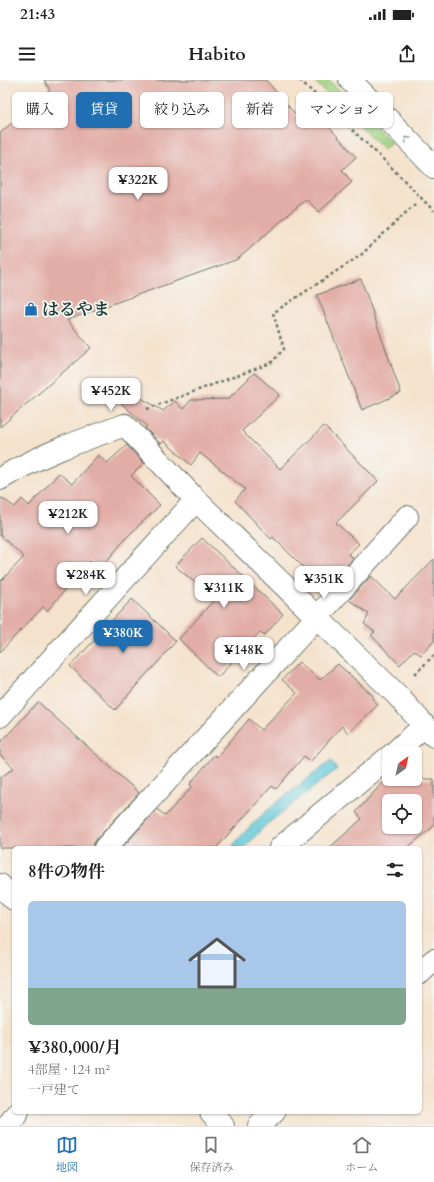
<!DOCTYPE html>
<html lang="ja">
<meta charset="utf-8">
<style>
body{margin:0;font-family:Cardo,"Noto Serif JP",serif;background:#f6f6f6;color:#222;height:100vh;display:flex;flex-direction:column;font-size:15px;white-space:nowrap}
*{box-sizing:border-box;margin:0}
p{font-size:13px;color:#767676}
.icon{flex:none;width:22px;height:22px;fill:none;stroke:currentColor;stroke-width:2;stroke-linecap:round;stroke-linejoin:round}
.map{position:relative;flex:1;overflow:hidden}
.side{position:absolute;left:12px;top:766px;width:410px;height:268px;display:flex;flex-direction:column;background:#fff;border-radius:6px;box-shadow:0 1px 3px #0004}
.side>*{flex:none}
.banner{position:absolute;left:12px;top:12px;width:410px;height:36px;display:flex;gap:8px}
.needle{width:26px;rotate:33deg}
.tools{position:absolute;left:382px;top:666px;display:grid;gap:8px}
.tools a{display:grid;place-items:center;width:40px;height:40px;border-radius:6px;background:#fff;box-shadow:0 1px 3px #0004;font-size:20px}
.price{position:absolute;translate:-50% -34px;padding:0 9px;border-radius:8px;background:#fff;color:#222;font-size:13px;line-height:26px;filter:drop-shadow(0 1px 2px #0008)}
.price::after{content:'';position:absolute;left:50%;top:24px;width:12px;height:9px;margin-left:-6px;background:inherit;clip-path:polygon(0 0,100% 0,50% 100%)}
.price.on{background:#1f6fb2;color:#fff}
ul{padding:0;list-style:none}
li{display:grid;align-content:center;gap:8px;height:212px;padding:0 16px}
li span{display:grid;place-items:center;height:124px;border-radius:6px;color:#555}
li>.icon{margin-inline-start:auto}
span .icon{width:72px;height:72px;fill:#fffc;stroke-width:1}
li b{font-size:17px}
h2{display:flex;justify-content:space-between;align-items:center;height:48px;padding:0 16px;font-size:17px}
.chip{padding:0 14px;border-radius:6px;background:#fff;box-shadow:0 1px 3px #0004;font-size:14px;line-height:36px}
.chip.on{background:#1f6fb2;color:#fff}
.status{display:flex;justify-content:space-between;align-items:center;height:28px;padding:0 20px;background:#fff;direction:ltr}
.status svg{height:11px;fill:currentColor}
header{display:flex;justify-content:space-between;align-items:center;height:52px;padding:0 16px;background:#fff;font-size:18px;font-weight:800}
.menu{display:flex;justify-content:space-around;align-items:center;height:56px;border-top:1px solid #e0e0e0;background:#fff;font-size:11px;color:#767676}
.menu a{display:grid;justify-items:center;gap:2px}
.menu .on{color:#1f6fb2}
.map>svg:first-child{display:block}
.green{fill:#a0d180;stroke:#60875a}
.water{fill:#5cc6d6;stroke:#3e8285}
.building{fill:#e2ada6;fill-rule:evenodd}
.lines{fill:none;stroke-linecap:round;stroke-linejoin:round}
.minor-casing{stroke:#6a7769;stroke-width:24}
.highway-casing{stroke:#6a7769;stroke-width:24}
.path{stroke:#6a7769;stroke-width:2.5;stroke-dasharray:3 3;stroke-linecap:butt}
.minor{stroke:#fff;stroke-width:22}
.highway{stroke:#fff;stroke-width:22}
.oneway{stroke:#8f9e9a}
.labels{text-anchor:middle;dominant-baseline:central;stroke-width:3.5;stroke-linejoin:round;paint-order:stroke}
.poi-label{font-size:17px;font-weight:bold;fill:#1f3d34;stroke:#f6f6f2;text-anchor:start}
</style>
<div class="status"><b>21:43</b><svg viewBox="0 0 49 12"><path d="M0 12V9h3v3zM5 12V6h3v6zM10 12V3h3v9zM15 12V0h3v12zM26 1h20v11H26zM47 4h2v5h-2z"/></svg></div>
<header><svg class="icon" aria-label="menu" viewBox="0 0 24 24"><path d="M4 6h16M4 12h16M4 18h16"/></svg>Habito<svg class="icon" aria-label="share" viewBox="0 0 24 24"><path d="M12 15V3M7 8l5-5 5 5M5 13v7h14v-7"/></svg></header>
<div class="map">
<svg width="434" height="1046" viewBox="0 0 434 1046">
<rect width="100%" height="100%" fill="#f6f6f2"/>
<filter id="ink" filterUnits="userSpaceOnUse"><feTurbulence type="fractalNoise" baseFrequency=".025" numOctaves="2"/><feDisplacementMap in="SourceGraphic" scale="8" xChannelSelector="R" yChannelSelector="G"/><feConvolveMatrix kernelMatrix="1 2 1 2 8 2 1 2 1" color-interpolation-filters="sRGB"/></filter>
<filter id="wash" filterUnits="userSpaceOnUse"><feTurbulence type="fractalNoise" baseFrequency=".012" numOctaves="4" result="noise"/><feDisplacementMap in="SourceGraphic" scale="16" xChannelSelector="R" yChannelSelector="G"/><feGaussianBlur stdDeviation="0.9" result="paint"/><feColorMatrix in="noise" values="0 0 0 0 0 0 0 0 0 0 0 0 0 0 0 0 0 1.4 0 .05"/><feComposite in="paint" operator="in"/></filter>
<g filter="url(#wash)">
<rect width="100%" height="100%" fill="#f5e2cc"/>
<polygon class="green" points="313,0 329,0 392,63 383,69"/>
<path class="water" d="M331,681L337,689L266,745L244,768H231C258,733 296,708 331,681Z"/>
<g id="blocks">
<g class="building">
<polygon points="44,0 266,0 307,48 320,37 356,77 342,90 352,102 319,132 306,119 238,179 67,240 91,268 0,347 0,53 50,10"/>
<polygon points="361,199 401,313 362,330 317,215"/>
<polygon points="254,293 280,315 242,351 280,389 324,346 378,401 336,443 359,464 348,474 353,478 329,505 321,500 319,503 273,457 271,459 235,421 245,409 200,373 191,385 164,361 161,364 145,348 147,346 115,318 123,307 163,331 175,321 183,329 191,320 228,319"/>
<polygon points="127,365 144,383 131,396 160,425 127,457 99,490 90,481 47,531 43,527 0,572 0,502 24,477 0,455 0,417 15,427 22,419 29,426 59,393 72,404 98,375 107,383"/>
<polygon points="202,458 283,534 265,555 260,552 218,597 179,559 215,519 175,486"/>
<polygon points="434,479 434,561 421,575 414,570 400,585 371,555 375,552 364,544 369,534 349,520 371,496 395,519"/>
<polygon points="132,519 176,561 151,590 150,590 115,630 70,586 105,549 105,548"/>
<polygon points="299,582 320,600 338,584 373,616 372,618 378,625 348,653 342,646 310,682 304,676 276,709 272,706 216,768 122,768 157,729 165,736 192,707 190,704 214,675 217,677 249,639 261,650 297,613 282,600"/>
<polygon points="38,622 139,713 96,760 93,765 93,768 0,768 0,698 14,688 0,675 0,663"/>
<path d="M386,699H434V746L407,768H329L362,739L356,732ZM389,721H415V747H389Z"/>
</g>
</g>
</g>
<g filter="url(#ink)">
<use href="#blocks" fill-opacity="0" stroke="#6a7769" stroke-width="1"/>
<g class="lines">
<g class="minor-casing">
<g id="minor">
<path d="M0,399C39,375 82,360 125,345L196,420L396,614L434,656"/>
<polyline points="0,636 196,420"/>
<polyline points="394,673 424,646"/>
<polyline points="105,768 317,537 407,437"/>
<polyline points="280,768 389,677"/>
<polyline points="0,805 14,819"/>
<polyline points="420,893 434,880"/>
<polyline points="211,1032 223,1046"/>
<polyline points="8,1046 18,1032"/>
<polyline points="259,1046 274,1032"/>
</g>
</g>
<g class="highway-casing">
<polyline id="highway" points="350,0 434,87"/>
</g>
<g class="path">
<polyline points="300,0 388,84 434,131"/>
<polyline points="147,329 271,283 284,269 273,233 361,175 415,124"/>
<polyline points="415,594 434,575"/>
</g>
<use href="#minor" class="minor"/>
<use href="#highway" class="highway"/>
</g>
<defs><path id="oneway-chevron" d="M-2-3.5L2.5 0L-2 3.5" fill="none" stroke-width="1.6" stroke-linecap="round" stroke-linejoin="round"/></defs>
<use class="oneway" href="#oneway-chevron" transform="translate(407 59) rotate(-134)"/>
</g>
<defs>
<g id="shop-bare" transform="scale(1.08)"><path d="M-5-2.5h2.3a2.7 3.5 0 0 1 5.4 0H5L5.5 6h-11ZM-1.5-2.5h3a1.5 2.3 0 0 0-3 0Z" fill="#1f6fb2" stroke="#f6f6f2" stroke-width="2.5" paint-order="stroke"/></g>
</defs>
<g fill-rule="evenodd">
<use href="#shop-bare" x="31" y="229"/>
</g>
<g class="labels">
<g class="poi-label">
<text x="42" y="229">はるやま</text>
</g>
</g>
</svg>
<div class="tools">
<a><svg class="needle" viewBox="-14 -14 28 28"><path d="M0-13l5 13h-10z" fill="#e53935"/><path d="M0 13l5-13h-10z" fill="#767676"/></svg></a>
<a><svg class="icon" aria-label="locate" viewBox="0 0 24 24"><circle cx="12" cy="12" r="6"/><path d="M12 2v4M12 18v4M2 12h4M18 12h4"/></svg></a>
</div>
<b class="price" style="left:138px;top:121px">¥322K</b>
<b class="price" style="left:111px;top:332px">¥452K</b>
<b class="price" style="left:68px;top:455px">¥212K</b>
<b class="price" style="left:86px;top:516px">¥284K</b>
<b class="price" style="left:324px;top:520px">¥351K</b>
<b class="price" style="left:224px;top:529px">¥311K</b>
<b class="price on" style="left:123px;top:574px">¥380K</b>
<b class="price" style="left:244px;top:591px">¥148K</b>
<div class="banner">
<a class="chip">購入</a>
<a class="chip on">賃貸</a>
<a class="chip">絞り込み</a>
<a class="chip">新着</a>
<a class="chip">マンション</a>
</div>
<section class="side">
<h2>8件の物件<svg class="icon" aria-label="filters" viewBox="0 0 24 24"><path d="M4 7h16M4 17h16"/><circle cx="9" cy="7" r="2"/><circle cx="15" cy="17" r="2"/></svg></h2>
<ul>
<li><span style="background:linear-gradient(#a9c7e8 70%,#7fa58c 0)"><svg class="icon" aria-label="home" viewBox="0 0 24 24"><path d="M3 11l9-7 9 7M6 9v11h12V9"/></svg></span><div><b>¥380,000/月</b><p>4部屋 · 124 m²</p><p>一戸建て</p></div></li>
</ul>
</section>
</div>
<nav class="menu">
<a class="on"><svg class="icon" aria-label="map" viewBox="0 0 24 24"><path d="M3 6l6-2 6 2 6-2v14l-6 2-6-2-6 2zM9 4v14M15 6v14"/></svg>地図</a>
<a><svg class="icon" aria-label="saved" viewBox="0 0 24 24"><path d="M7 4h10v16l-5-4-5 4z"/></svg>保存済み</a>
<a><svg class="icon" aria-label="home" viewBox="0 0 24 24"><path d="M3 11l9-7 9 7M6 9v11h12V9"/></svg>ホーム</a>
</nav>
